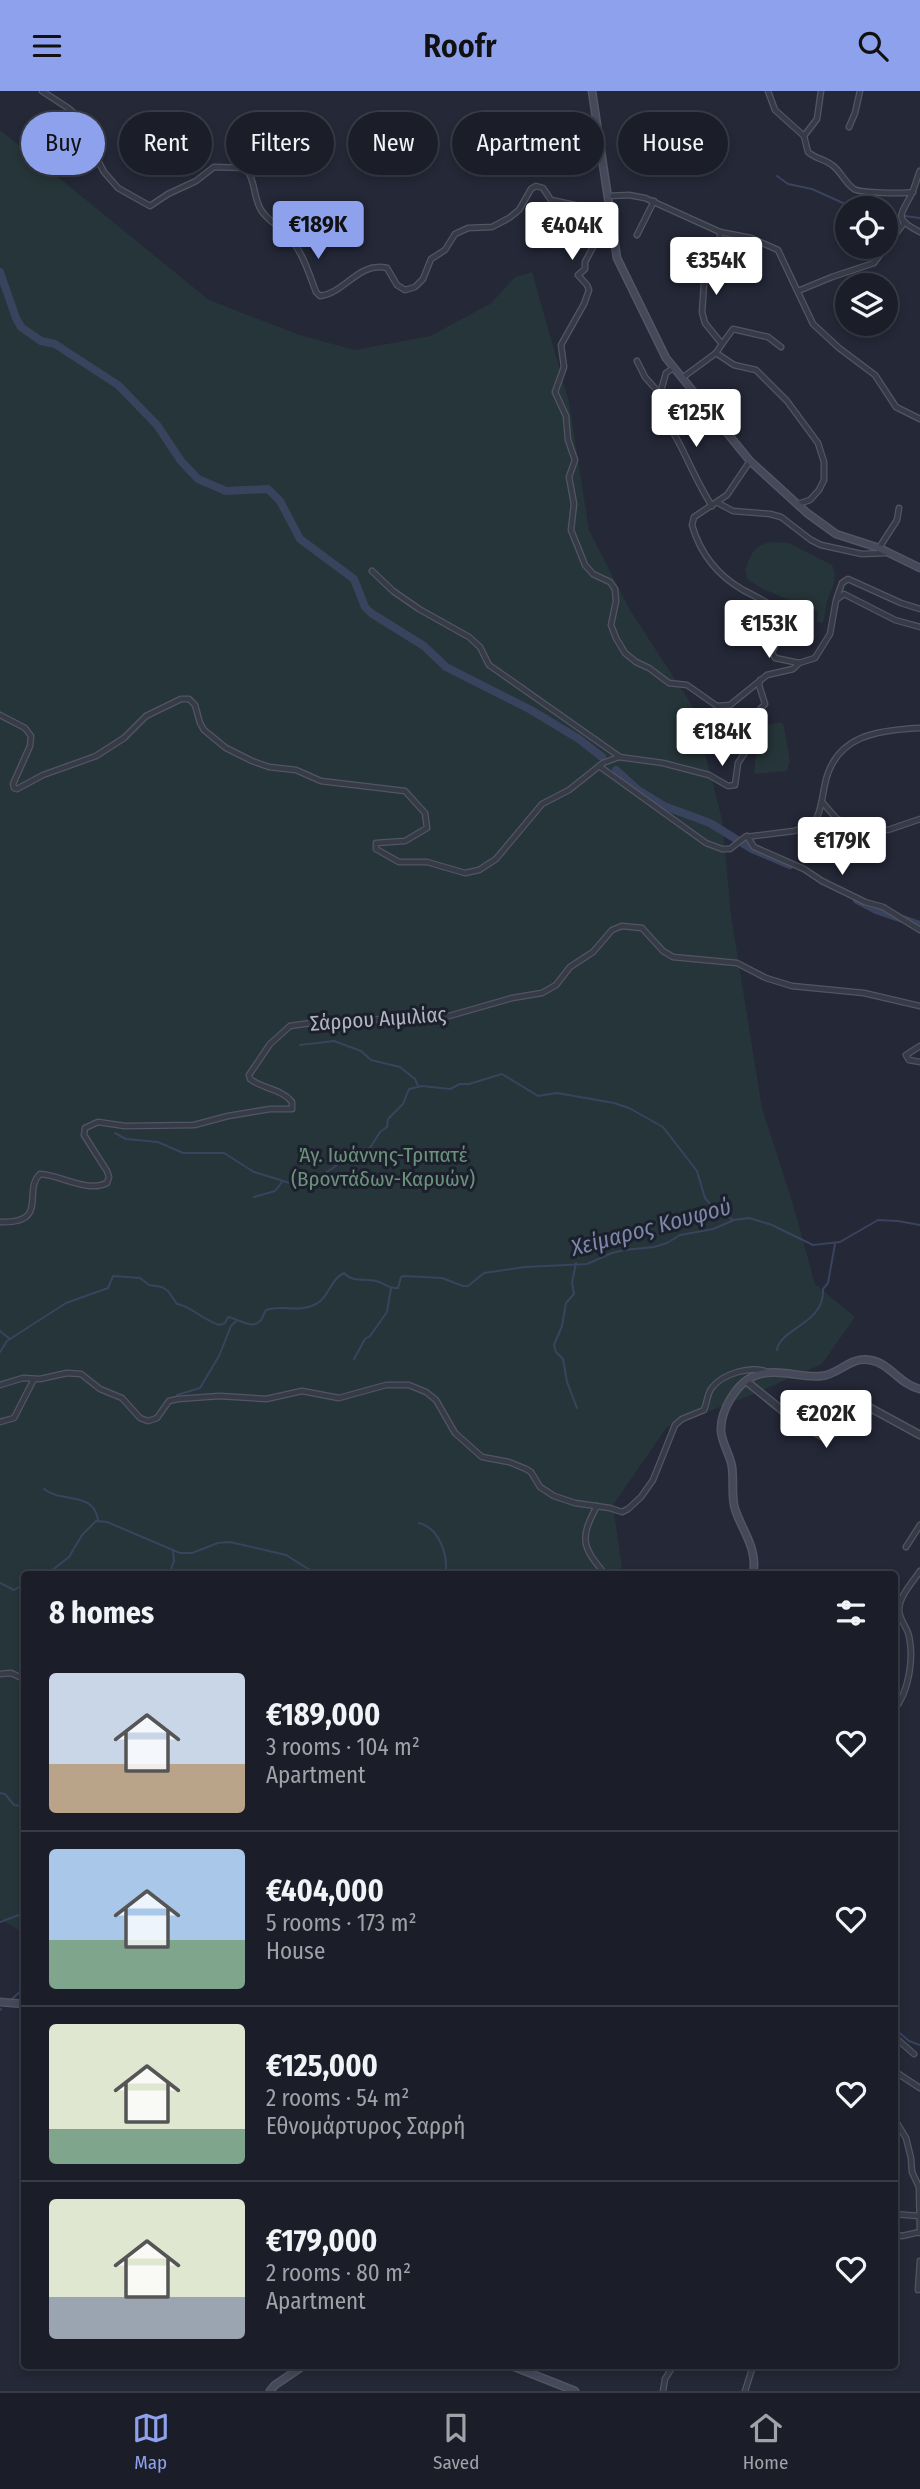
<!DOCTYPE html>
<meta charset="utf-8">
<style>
body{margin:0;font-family:"Fira Sans Condensed",sans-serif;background:#282b35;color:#f1f3f6;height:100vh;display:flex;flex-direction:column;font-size:26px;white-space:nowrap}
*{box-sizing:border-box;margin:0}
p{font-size:23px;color:#a0a2a8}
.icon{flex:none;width:38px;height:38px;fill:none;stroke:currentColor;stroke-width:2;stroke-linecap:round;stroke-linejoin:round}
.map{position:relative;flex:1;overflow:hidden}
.panel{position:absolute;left:21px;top:1480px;width:877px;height:798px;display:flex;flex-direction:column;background:#1b1e29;border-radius:7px;box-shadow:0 4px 10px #0003,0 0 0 2px #393c46}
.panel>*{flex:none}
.banner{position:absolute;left:21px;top:21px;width:878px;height:63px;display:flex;gap:14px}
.buttons{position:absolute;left:835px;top:105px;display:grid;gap:14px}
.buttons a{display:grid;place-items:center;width:63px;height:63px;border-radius:50%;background:#1b1e29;box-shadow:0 4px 10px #0003,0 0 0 2px #393c46;font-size:35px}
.price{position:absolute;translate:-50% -60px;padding:0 16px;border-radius:7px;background:#fff;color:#222;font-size:23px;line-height:46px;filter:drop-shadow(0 2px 4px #0008)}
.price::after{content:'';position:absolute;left:50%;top:42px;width:21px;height:16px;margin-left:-10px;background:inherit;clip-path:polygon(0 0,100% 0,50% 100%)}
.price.active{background:#8ea1ed;color:#111}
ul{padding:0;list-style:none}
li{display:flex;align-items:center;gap:21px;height:175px;padding:0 28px}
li+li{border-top:2px solid #393c46}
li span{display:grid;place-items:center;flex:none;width:196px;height:140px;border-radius:7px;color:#555}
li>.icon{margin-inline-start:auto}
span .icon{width:84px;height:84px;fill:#fffc;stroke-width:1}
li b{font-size:30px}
h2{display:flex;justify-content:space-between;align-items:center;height:84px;padding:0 28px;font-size:30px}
.chip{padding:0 24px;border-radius:32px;background:#1b1e29;box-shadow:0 4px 10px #0003,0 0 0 2px #393c46;font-size:24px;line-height:63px}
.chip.active{background:#8ea1ed;color:#111}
header{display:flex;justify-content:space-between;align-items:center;height:91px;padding:0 28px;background:#8ea1ed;color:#111;font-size:32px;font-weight:600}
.tabs{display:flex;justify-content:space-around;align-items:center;height:98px;border-top:2px solid #393c46;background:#1b1e29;font-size:19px;color:#a0a2a8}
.tabs a{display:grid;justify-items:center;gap:4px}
.tabs .active{color:#8ea1ed}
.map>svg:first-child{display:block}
.green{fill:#263539}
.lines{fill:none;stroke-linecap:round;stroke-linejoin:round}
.stream{stroke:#3a435e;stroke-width:2}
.river{stroke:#3a435e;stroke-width:8}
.minor-casing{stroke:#525562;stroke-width:7}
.tertiary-casing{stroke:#525562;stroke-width:9}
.secondary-casing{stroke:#525562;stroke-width:9}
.minor{stroke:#373b48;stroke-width:4.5}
.tertiary{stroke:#373b48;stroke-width:6}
.secondary{stroke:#45495a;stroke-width:6}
.labels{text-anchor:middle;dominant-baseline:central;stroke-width:6;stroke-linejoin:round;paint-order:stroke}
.street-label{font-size:21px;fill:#b2b5c4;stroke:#1c202c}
.park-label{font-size:21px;fill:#6b927b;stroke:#1c202c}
.water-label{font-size:23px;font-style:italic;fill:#7c87a9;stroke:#1c202c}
</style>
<header><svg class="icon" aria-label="menu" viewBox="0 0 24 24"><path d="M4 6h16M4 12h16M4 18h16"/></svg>Roofr<svg class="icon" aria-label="search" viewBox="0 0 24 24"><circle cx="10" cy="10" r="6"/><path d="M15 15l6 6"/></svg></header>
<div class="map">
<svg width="920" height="2300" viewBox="0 0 920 2300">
<rect width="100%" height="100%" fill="#242837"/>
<g class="green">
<polygon points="0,39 209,209 297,243 354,259 430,245 490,213 515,186 532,181 569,311 589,439 630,519 693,616 722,728 731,824 762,1017 793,1113 815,1193 855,1226 822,1273 749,1305 667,1336 613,1414 623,1484 24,1484 24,1842 0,1828"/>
<path d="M771,451L789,452L832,474C840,490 829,499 826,515C824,522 826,526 822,532L817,531L818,521L761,497L747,488L745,479C751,463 754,454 771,451Z"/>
<polygon points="782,631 784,635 790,670 787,680 754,683 757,649 755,636"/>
</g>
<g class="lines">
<g class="stream">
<polyline points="777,85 788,93 812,98 854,117"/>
<polyline points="886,125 895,126"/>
<polyline points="905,125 920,127"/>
<polyline points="300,954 334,950 361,960 371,969 400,976 415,988 418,995"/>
<polyline points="115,1042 126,1048 158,1051 183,1062 224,1062 254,1081 293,1093 316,1087 330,1079 341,1071 344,1064 370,1057 380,1041 387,1036 388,1028 403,1013 409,998 422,995 450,998 460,993 469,993 502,983 538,1005 557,1002 614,1012 629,1017 663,1036 697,1080 705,1107 712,1115 733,1129"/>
<polyline points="254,1106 275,1100 282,1091"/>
<polyline points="576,1172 572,1192 574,1203 566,1212 562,1235 554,1254 556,1261 563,1268 567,1291 577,1317"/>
<polyline points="0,1240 10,1248"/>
<path d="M777,1259C780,1237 825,1233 823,1198L828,1192L835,1153"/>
<path d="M0,1261L7,1250L66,1212L108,1197L113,1185L140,1187L149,1194L162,1196L168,1200L177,1213C191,1215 203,1229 219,1234L225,1232L228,1226C237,1227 253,1240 261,1229C263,1226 264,1222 266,1219C282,1213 297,1222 314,1214C329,1208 330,1188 344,1182C353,1192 365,1187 376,1190C385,1192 388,1198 398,1197L401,1186L404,1185L442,1187L463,1195H468L484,1182L525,1176L587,1173L612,1162L624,1159L654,1156L667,1152L680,1144L713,1138L734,1129L749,1127L772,1134L813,1154L840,1151L878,1129L898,1130L920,1134"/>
<polyline points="354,1268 365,1248 370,1245 387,1221 391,1197"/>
<polyline points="177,1304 200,1297 219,1265 231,1235 237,1229"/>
<path d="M44,1398C61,1412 94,1400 98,1429"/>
<path d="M419,1432C436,1436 445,1456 446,1473C446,1477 445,1480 447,1484"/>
<polyline points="46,1484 69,1466 82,1444 96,1430 107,1431 180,1462 192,1462 218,1452 230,1451 286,1464 318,1484"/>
<polyline points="169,1484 174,1470 173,1459"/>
<polyline points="0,1492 14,1499 24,1493"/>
<polyline points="0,1702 5,1703 14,1714 24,1715"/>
<polyline points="0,1831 24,1822"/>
<polyline points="12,1908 24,1897"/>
<polyline points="0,1919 1,1918"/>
<polyline points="894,1937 909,1950 920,1954"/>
</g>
<g class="river">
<polyline points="0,181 16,227 21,236 41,250 55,253 118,294 157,334 181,370 198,388 226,400 268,398 280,410 300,448 354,488 365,516 371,522 424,555 446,576 531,619 579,648 602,666"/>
<polyline points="616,679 638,699 664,715 710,732 752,758 790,774"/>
<polyline points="857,809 876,819 920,834"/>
</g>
<g class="minor-casing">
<g id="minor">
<path d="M42,0L68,17L96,40L98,46L94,62L104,81L118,97L150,115L168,103L196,90L214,76L246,77C256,90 253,106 261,119C269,131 276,132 285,142C302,158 308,180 316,201L320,205C345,202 359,170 387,177L397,194L405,199L415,196L423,188L431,168L445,159L455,143L468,137L492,136L509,127L519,119L531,98L536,95L543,97L551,109L584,116L599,145"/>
<polyline points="768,0 775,19 804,45 817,28 821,0"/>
<polyline points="849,36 855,22 860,0"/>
<path d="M804,45L808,61C814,67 824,68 832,74C841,80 844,91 854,98C860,102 904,103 913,101"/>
<path d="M920,80C917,87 915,95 912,102C901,125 892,127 920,141"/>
<polyline points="609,105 629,104 645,107 720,141 751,147 778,159 813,233 839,257 875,284 896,316 920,328"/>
<polyline points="614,141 599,145 585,171 585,178 578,184 587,194 589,199 584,213 561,254 564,276 555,301 566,325 568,349 575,369 569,386 574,413 571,439 585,474 593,483 610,491 615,498 616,510 611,534 616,547 625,562 636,571 649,577 669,592 687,594 717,615 730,614 767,584 793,578 799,572"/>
<polyline points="637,144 654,110"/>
<polyline points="798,200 832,186 874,172 904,132"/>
<polyline points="722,253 733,238 768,246 781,256"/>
<polyline points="716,262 734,274 756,279 787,310 818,352 824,371 824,389 819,399 810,409 798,413"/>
<polyline points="637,270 645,286 661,304"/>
<path d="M673,277L666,282L656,317C681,346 691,383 712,415"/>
<polyline points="682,287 716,262 722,253 705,232 702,221 704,193 720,149 720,141"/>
<path d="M750,370L727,404L694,426L692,434C700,462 717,484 743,499C755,505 767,511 778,519L783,540L772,561L775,567L799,572L815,567L830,543L836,509L844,503L895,529L920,536"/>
<polyline points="718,412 733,420 770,423 781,426 811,449 821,454 862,463 886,462"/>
<polyline points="879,457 897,429 899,417"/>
<polyline points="372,480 393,500 419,518 469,546 480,556 489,574 620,666"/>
<polyline points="837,506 842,492 848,488 901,512 920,518"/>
<polyline points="0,624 25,637 31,645 30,655 13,693 14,697 17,698 43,684 96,665 124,647 146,625 181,608 189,608 195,614 200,632 204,639 226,657 252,670 269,676 296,679 321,690 405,700 425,722 427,737 405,750 376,752 376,758 399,771 427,771 465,782 479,779 496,768 542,713 569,699 603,672 619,666 663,672 709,684 728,695 735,694 738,672 750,654 751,628 765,613 759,594 760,589"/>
<path d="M599,675L706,752L722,758H730L745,746L794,740L812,734C821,724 822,706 825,693C835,644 878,639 920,637"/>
<polyline points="822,711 836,727 851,736 865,734 888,739 920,728"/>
<polyline points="747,745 754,756 804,778 822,790 865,811 883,816 920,839"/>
<polyline points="920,955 906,964 909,969 920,971"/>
<path d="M0,1131C50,1133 22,1100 40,1083C61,1084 87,1102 107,1092L109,1086L107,1080L84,1044L85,1037L98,1031L125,1035L194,1034L228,1025L270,1018H292V1011C282,998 263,998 250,988L249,984L270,953L290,935L318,931L449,925L512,907L542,902L556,894L570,876L593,861L612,839L622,835L642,837L663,860L673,866L737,872L766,887L792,895L864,902L920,915"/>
<path d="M0,1294L23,1287L40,1288L67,1282L81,1283L100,1298L122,1307L140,1327L148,1330L157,1327L169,1310L178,1308L219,1305L266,1308L302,1300L339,1307L386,1294H409L426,1301L436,1309L455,1342L482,1366L509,1371L526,1378L531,1381L540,1396L554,1405L575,1412L610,1417L622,1421L628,1418L641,1406L653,1389L675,1334L682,1328L704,1319C707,1312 707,1304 711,1298C721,1283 751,1274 767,1281"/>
<polyline points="0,1331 14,1327 34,1288"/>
<path d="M597,1415C579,1448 582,1456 606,1484"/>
<polyline points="906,1456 920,1434"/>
<polyline points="0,1583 11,1582 24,1588"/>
<path d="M894,1619C909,1601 914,1567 909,1545C907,1536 899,1528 899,1519C899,1505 913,1491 920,1480"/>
<polyline points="894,1942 897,1948 914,1963"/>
<polyline points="894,1980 920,1997"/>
<polyline points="894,2027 906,2047 911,2067 912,2081 919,2096 920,2142"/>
<polyline points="894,2123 919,2125"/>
<polyline points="894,2142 902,2145 920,2141"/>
<polyline points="918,2199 920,2170"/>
<polyline points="663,2300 665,2288 673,2275"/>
<polyline points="745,2300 753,2275"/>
</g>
</g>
<g class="tertiary-casing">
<polyline id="tertiary" points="746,1290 793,1328 822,1345 834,1342 865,1314 920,1344"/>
</g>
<g class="secondary-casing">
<g id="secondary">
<polyline points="592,0 617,167 666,267 750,370 807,422 836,443 879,457 920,477"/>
<path d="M753,1484C758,1457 743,1442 735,1418C731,1405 734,1390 732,1376C730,1363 722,1353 721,1340C720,1320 737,1290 757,1284C778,1277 799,1287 821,1285C839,1284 850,1265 870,1269C890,1272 900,1294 920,1298"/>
<polyline points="0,1911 24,1913"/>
<polyline points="512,2275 575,2300"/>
<polyline points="270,2300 275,2294 303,2275"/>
</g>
</g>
<use href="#minor" class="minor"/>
<use href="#tertiary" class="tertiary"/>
<use href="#secondary" class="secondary"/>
</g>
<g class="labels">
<g class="street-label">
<text transform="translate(378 928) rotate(-4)">Σάρρου Αιμιλίας</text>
</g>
<g class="park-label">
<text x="383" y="1064">Άγ. Ιωάννης-Τριπατέ<tspan x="383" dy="24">(Βροντάδων-Καρυών)</tspan></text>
</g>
<g class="water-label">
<text transform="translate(651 1136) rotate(-15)">Χείμαρος Κουφού</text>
</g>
</g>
</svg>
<div class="buttons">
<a><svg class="icon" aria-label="locate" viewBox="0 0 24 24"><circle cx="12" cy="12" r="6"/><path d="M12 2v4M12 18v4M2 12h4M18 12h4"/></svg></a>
<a><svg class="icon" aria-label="layers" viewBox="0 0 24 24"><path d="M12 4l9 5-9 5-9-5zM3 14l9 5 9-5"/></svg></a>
</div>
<b class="price active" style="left:318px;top:170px">€189K</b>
<b class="price" style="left:572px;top:171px">€404K</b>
<b class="price" style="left:716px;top:206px">€354K</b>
<b class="price" style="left:696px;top:358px">€125K</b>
<b class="price" style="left:769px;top:569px">€153K</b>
<b class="price" style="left:722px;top:677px">€184K</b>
<b class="price" style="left:842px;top:786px">€179K</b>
<b class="price" style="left:826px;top:1359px">€202K</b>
<div class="banner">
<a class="chip active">Buy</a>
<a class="chip">Rent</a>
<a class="chip">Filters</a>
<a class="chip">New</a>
<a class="chip">Apartment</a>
<a class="chip">House</a>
</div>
<section class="panel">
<h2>8 homes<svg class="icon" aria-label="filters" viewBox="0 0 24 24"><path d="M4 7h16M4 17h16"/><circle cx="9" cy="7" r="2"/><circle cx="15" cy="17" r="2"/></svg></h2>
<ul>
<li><span style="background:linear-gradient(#c9d6e8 65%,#b9a48a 0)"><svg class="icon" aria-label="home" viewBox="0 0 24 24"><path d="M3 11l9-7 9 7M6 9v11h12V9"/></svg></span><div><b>€189,000</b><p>3 rooms · 104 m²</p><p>Apartment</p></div><svg class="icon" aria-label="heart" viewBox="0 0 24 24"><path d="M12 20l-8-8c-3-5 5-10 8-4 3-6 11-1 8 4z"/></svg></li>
<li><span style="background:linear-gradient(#a9c7e8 65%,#7fa58c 0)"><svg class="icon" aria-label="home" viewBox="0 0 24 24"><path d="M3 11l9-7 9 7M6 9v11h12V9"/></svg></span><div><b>€404,000</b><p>5 rooms · 173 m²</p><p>House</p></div><svg class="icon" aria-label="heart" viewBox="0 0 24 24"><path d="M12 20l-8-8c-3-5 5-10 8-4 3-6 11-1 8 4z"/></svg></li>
<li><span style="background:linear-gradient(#dfe7d0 75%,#7fa58c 0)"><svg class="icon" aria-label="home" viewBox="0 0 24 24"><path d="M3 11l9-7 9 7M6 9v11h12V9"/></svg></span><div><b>€125,000</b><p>2 rooms · 54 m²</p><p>Εθνομάρτυρος Σαρρή</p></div><svg class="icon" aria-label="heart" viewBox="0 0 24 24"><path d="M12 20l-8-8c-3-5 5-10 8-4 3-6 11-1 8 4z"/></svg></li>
<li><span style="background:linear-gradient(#dfe7d0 70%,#9aa5b1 0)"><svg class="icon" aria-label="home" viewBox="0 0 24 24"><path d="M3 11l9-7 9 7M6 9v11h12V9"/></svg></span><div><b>€179,000</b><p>2 rooms · 80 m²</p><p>Apartment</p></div><svg class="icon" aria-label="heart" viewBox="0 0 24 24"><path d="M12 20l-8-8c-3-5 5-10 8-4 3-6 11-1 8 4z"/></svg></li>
</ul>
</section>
</div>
<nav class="tabs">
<a class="active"><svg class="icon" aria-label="map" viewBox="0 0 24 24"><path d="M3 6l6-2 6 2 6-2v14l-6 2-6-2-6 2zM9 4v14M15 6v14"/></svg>Map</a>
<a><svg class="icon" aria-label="saved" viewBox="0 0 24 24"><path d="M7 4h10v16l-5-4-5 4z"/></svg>Saved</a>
<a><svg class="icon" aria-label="home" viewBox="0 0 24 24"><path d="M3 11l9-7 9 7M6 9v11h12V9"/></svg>Home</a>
</nav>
